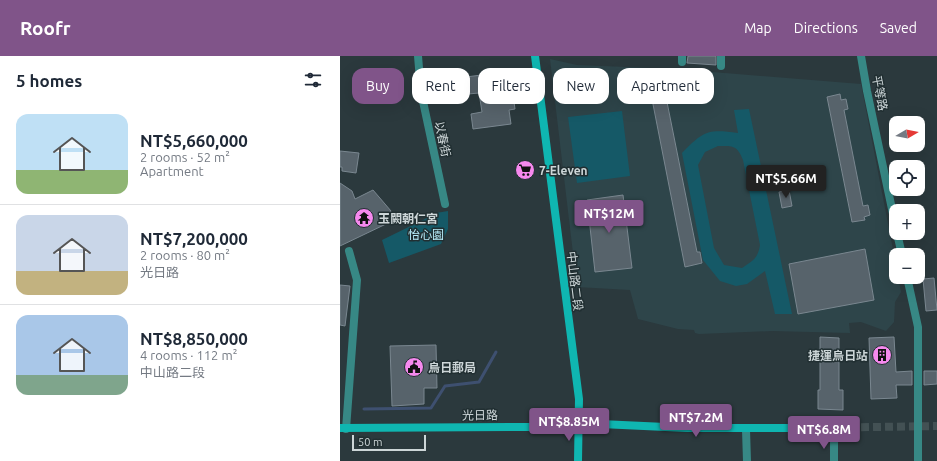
<!DOCTYPE html>
<meta charset="utf-8">
<style>
body{margin:0;font-family:Ubuntu,"Noto Sans TC",sans-serif;background:#f2f2f3;color:#1f2937;height:100vh;display:flex;flex-direction:column;font-size:15px;white-space:nowrap}
*{box-sizing:border-box;margin:0}
p{font-size:13px;color:#747a83}
.icon{flex:none;width:22px;height:22px;fill:none;stroke:currentColor;stroke-width:2;stroke-linecap:round;stroke-linejoin:round}
.map{position:relative;flex:1;overflow:hidden}
.details{display:flex;flex-direction:column;background:#fff;width:340px}
.details>*{flex:none}
.guide{position:absolute;left:12px;top:12px;width:380px;height:36px;display:flex;gap:8px}
.needle{width:26px;rotate:80deg}
.controls{position:absolute;left:549px;top:60px;display:grid;gap:8px}
.controls a{display:grid;place-items:center;width:36px;height:36px;border-radius:8px;background:#fff;box-shadow:0 4px 16px #0002;font-size:20px}
.scale{position:absolute;left:12px;bottom:10px;width:74px;box-sizing:border-box;padding-left:4px;border:2px solid #cdd6d8;border-top:0;font-size:11px;line-height:14px;white-space:nowrap;color:#cdd6d8;-webkit-text-stroke:3px #212f32;paint-order:stroke}
.price{position:absolute;translate:-50% -34px;padding:0 9px;border-radius:4px;background:#805489;color:#fff;font-size:13px;line-height:26px;filter:drop-shadow(0 1px 2px #0008)}
.price::after{content:'';position:absolute;left:50%;top:24px;width:12px;height:9px;margin-left:-6px;background:inherit;clip-path:polygon(0 0,100% 0,50% 100%)}
.price.active{background:#222;color:#fff}
ul{padding:0;list-style:none}
li{display:flex;align-items:center;gap:12px;height:100px;padding:0 16px}
li+li{border-top:1px solid #e0e1e3}
li span{display:grid;place-items:center;flex:none;width:112px;height:80px;border-radius:12px;color:#555}
li>.icon{margin-inline-start:auto}
span .icon{width:48px;height:48px;fill:#fffc;stroke-width:1}
li b{font-size:17px}
h2{display:flex;justify-content:space-between;align-items:center;height:48px;padding:0 16px;font-size:17px}
.chip{padding:0 14px;border-radius:12px;background:#fff;box-shadow:0 4px 16px #0002;font-size:14px;line-height:36px}
.chip.active{background:#805489;color:#fff}
header{display:flex;align-items:center;gap:24px;box-sizing:border-box;height:56px;padding:0 20px;background:#805489;color:#fff}
header strong{font-size:19px}
nav{display:flex;gap:22px;margin-inline-start:auto;font-size:14px}
main{display:flex;flex:1;min-height:0}
.map>svg:first-child{display:block}
.built{fill:#2e454a}
.green{fill:#155967;fill-rule:evenodd}
.lines{fill:none;stroke-linecap:round;stroke-linejoin:round}
.stream{stroke:#3e5070;stroke-width:3}
.building{fill:#57636b;stroke:#7a8790}
.secondary-tunnel{stroke:#435154;stroke-width:8;stroke-dasharray:8 4;stroke-linecap:butt}
.street{stroke:#378885;stroke-width:8}
.secondary{stroke:#0fb6b1;stroke-width:8}
.labels{text-anchor:middle;dominant-baseline:central;stroke-width:3;stroke-linejoin:round;paint-order:stroke}
.street-label{font-size:12px;fill:#cdd6d8;stroke:#212f32}
.poi-label{font-size:12px;font-weight:bold;fill:#cdd6d8;stroke:#212f32;text-anchor:start}
.park-label{font-size:12px;fill:#b7edfa;stroke:#212f32}
</style>
<header>
<strong>Roofr</strong>
<nav><a>Map</a><a>Directions</a><a>Saved</a></nav>
</header>
<main>
<section class="details">
<h2>5 homes<svg class="icon" aria-label="filters" viewBox="0 0 24 24"><path d="M4 7h16M4 17h16"/><circle cx="9" cy="7" r="2"/><circle cx="15" cy="17" r="2"/></svg></h2>
<ul>
<li><span style="background:linear-gradient(#bfe0f5 70%,#8fb573 0)"><svg class="icon" aria-label="home" viewBox="0 0 24 24"><path d="M3 11l9-7 9 7M6 9v11h12V9"/></svg></span><div><b>NT$5,660,000</b><p>2 rooms · 52 m²</p><p>Apartment</p></div></li>
<li><span style="background:linear-gradient(#c9d6e8 70%,#c2b280 0)"><svg class="icon" aria-label="home" viewBox="0 0 24 24"><path d="M3 11l9-7 9 7M6 9v11h12V9"/></svg></span><div><b>NT$7,200,000</b><p>2 rooms · 80 m²</p><p>光日路</p></div></li>
<li><span style="background:linear-gradient(#a9c7e8 75%,#7fa58c 0)"><svg class="icon" aria-label="home" viewBox="0 0 24 24"><path d="M3 11l9-7 9 7M6 9v11h12V9"/></svg></span><div><b>NT$8,850,000</b><p>4 rooms · 112 m²</p><p>中山路二段</p></div></li>
</ul>
</section>
<div class="map">
<svg width="597" height="405" viewBox="0 0 597 405">
<rect width="100%" height="100%" fill="#2b393d"/>
<polygon class="built" points="210,3 237,9 336,13 521,28 556,209 556,221 558,221 561,236 555,246 554,266 546,275 521,266 509,267 510,277 432,275 359,278 355,277 354,274 338,273 298,263 290,234 237,231"/>
<g class="green">
<path d="M409,53L452,258H435L425,215L407,228L396,230L380,225L363,204L342,97C364,75 367,73 398,77L394,54ZM378,90C393,90 397,89 403,104L420,189C418,203 412,205 402,212L384,209L374,192L358,109L365,96Z"/>
<polygon points="282,55 290,120 237,127 228,61"/>
<polygon points="108,155 108,173 101,188 49,207 42,184 85,163 90,158"/>
</g>
<g class="lines">
<polyline class="stream" points="24,353 91,352 105,330 139,326 156,296"/>
</g>
<g class="building">
<polygon points="348,0 376,0 376,9 347,7"/>
<polygon points="164,16 165,25 171,25 175,53 169,54 171,68 133,73 131,58 142,56 139,37 128,38 126,21"/>
<polygon points="328,29 332,45 327,46 357,196 360,196 362,207 345,211 310,33"/>
<polygon points="500,38 501,44 506,43 508,53 504,54 523,150 528,149 530,159 524,161 525,164 512,166 487,41"/>
<polygon points="0,95 19,97 16,117 2,115 2,111 0,111"/>
<polygon points="0,127 12,135 15,143 33,134 51,155 46,168 0,190"/>
<polygon points="449,134 452,150 442,152 439,136"/>
<polygon points="283,139 292,212 255,216 247,144"/>
<polygon points="525,193 534,244 458,258 449,208"/>
<polygon points="594,222 597,254 586,255 583,223"/>
<polygon points="0,229 10,230 5,270 0,269"/>
<polygon points="480,281 499,282 499,334 503,334 503,354 478,353 478,334 480,334"/>
<polygon points="554,281 556,316 572,315 572,329 556,329 557,342 531,343 529,282"/>
<polygon points="96,289 97,332 84,332 84,348 52,350 50,290"/>
<polygon points="584,315 597,315 597,328 584,329"/>
</g>
<g class="lines">
<polyline class="secondary-tunnel" points="473,372 597,370"/>
<g class="street">
<polyline points="78,0 81,36 105,148"/>
<polyline points="342,0 342,6"/>
<polyline points="381,0 381,10"/>
<polyline points="521,0 527,35 556,172"/>
<polyline points="557,177 562,199"/>
<polyline points="567,221 578,271 578,405"/>
<polyline points="6,373 17,224 9,195"/>
<polyline points="406,373 407,405"/>
<polyline points="494,405 494,383"/>
</g>
<g class="secondary">
<polyline points="195,0 239,343 238,405"/>
<polyline points="0,372 190,371 239,367 347,372 473,372"/>
</g>
</g>
<defs>
<g id="supermarket-disc" transform="scale(1)"><circle r="9.5" fill="#f689ee" stroke="#212f32"/><path d="M-6-5.5h2.5l.6 2H6L4.5 2H-2.5L-4.4-4H-6ZM-1.5 3.2a1.3 1.3 0 1 0 .1 0ZM3 3.2a1.3 1.3 0 1 0 .1 0Z" fill="#111"/></g>
<g id="temple-disc" transform="scale(1)"><circle r="9.5" fill="#f689ee" stroke="#212f32"/><path d="M0-6L5-2H3V0L6.5 2.5H4V6H1.5V3h-3V6H-4V2.5H-6.5L-3 0V-2H-5Z" fill="#111"/></g>
<g id="building-disc" transform="scale(1)"><circle r="9.5" fill="#f689ee" stroke="#212f32"/><path d="M-4-6H4V6H1V3H-1V6H-4ZM-2.5-4.3h1.7v1.8h-1.7ZM.8-4.3h1.7v1.8H.8ZM-2.5-1h1.7V.8h-1.7ZM.8-1h1.7V.8H.8Z" fill="#111"/></g>
<g id="civic-disc" transform="scale(1)"><circle r="9.5" fill="#f689ee" stroke="#212f32"/><path d="M-.6-6.5H3V-4.5H.6V-3L4-1V1h2V6H-6V1h2V-1L-.6-3ZM-1.2 2.5V6h2.4V2.5Z" fill="#111"/></g>
</defs>
<g fill-rule="evenodd">
<use href="#supermarket-disc" x="185" y="114"/>
<use href="#temple-disc" x="24" y="162"/>
<use href="#building-disc" x="542" y="299"/>
<use href="#civic-disc" x="74" y="311"/>
</g>
<g class="labels">
<g class="street-label">
<text transform="translate(540 37) rotate(79)">平等路</text>
<text transform="translate(103 83) rotate(78)">以春街</text>
<text transform="translate(235 225) rotate(83)">中山路二段</text>
<text transform="translate(140 359) rotate(-1)">光日路</text>
</g>
<g class="poi-label">
<text x="199" y="114">7-Eleven</text>
<text x="38" y="162">玉闕朝仁宮</text>
<text x="528" y="299" text-anchor="end">捷運烏日站</text>
<text x="88" y="311">烏日郵局</text>
</g>
<g class="park-label">
<text x="86" y="178">怡心園</text>
</g>
</g>
</svg>
<div class="controls">
<a><svg class="needle" viewBox="-14 -14 28 28"><path d="M0-13l5 13h-10z" fill="#e53935"/><path d="M0 13l5-13h-10z" fill="#747a83"/></svg></a>
<a><svg class="icon" aria-label="locate" viewBox="0 0 24 24"><circle cx="12" cy="12" r="6"/><path d="M12 2v4M12 18v4M2 12h4M18 12h4"/></svg></a>
<a>+</a>
<a>−</a>
</div>
<div class="scale">50 m</div>
<b class="price active" style="left:446px;top:143px">NT$5.66M</b>
<b class="price" style="left:269px;top:178px">NT$12M</b>
<b class="price" style="left:356px;top:382px">NT$7.2M</b>
<b class="price" style="left:229px;top:386px">NT$8.85M</b>
<b class="price" style="left:484px;top:394px">NT$6.8M</b>
<div class="guide">
<a class="chip active">Buy</a>
<a class="chip">Rent</a>
<a class="chip">Filters</a>
<a class="chip">New</a>
<a class="chip">Apartment</a>
</div>
</div>
</main>
